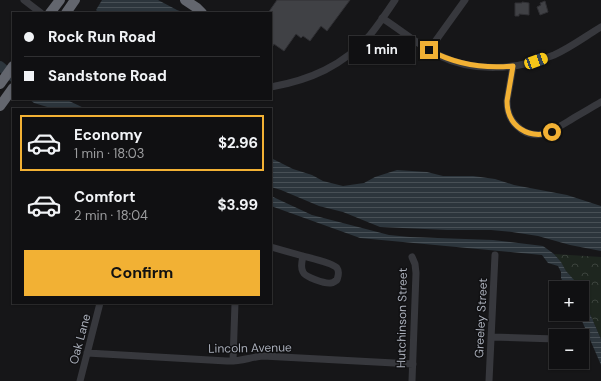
<!DOCTYPE html>
<html lang="en">
<head>
<meta charset="utf-8">
<style>
	:root { --surface:#101012; --page:#1e1e20; --text:#f1f3f6; --muted:#9c9d9f; --line:#303032; --accent:#f2b134 }
	body { margin:0; font-family:"DM Sans",sans-serif; background:var(--page); color:var(--text); height:100vh; display:flex; flex-direction:column; font-size:15px; white-space:nowrap }
	* { box-sizing:border-box; margin:0 }
	p { font-size:13px; color:var(--muted) }
	.icon { flex:none; width:22px; height:22px; fill:none; stroke:currentColor; stroke-width:2; stroke-linecap:round; stroke-linejoin:round }
	.map { position:relative; flex:1; overflow:hidden }
	.drawer { position:absolute; left:12px; top:108px; width:260px; height:196px; display:flex; flex-direction:column; background:var(--surface); border-radius:0px; box-shadow:0 1px 3px #0004,0 0 0 1px var(--line) }
	.drawer>* { flex:none }
	.guide { position:absolute; left:12px; top:12px; width:260px; height:88px; border-radius:0px; box-shadow:0 1px 3px #0004,0 0 0 1px var(--line); display:grid; align-content:center; height:88px; padding:0 12px; background:var(--surface) }
	.buttons { position:absolute; left:549px; top:281px; display:grid; gap:8px }
	.buttons a { display:grid; place-items:center; width:40px; height:40px; border-radius:0px; background:var(--surface); box-shadow:0 1px 3px #0004,0 0 0 1px var(--line); font-size:20px }
	.end { position:absolute; width:18px; height:18px; margin:-9px; border:5px solid #f2b134; background:#111; box-shadow:0 0 0 2px #111 }
	.from { border-radius:50% }
	.bubble { position:absolute; height:28px; border-radius:0px; background:var(--surface); box-shadow:0 1px 3px #0004,0 0 0 1px var(--line); font-size:13px; font-weight:700; line-height:28px; text-align:center }
	.car { position:absolute; width:12px; height:24px; margin:-12px -6px; border-radius:5px; box-shadow:0 0 3px 1px #0007; background:linear-gradient(#f5c518 24%,#345 0 40%,#f5c518 0 76%,#345 0 86%,#f5c518 0) }
	.guide b { display:flex; align-items:center; gap:14px; height:38px; font-size:15px }
	.guide b+b { border-top:1px solid var(--line) }
	.guide i { width:10px; height:10px; background:var(--text) }
	ul { padding:7px 0 0; list-style:none }
	li { display:flex; align-items:center; gap:12px; height:56px; margin:0 8px 6px; padding:0 4px; border:2px solid transparent; border-radius:0px }
	li div { flex:1 }
	li b { display:block; font-size:15px }
	li em { font-style:normal; font-weight:700 }
	li.selected { border-color:var(--accent) }
	li>.icon { width:36px; height:36px; stroke-width:1.5 }
	.button { display:flex; gap:8px; margin-top:auto; padding:8px 12px }
	.button a { flex:1; height:46px; border-radius:0px; background:var(--accent); color:#111; font-size:16px; font-weight:700; line-height:46px; text-align:center }
	.map>svg:first-child { display:block }
</style>
</head>
<body>
<div class="map">
<svg width="601" height="381" viewBox="0 0 601 381">
	<defs>
		<pattern id="forest-crowns" width="20" height="18" patternUnits="userSpaceOnUse"><rect width="20" height="18" fill="#1e261f"/><path d="M2 6a3 3 0 1 1 6 0M12 15a3 3 0 1 1 6 0" fill="none" stroke="#3c433d"/></pattern>
		<pattern id="water-rules" width="6" height="5" patternUnits="userSpaceOnUse"><rect width="6" height="5" fill="#2c353c"/><path d="M0 2.5h6" fill="none" stroke="#485056"/></pattern>
	</defs>
	<rect width="100%" height="100%" fill="#161618"/>
	<path fill="url(#forest-crowns)" d="M554,254l47,3v82l-19,-43v-8h-4c-3,-8 -8,-11 -13,-18 -3,-6 -6,-11 -11,-16z"/>
	<path fill="url(#water-rules)" d="M102,0h56l19,10 8,3h-86l-3,-3z
		M29,99h36l21,10h-32l-20,-6z
		M271,158l22,11 19,6 11,6 20,5 21,-3 11,-6 22,-7 30,2 16,4h30l22,3 19,6 53,10 34,11v45l-31,-6 -32,-9 -26,-4 -21,-2h-44l-67,-3 -37,-15 -24,-6 -38,-16 -10,-3z
		M271,196l41,19 77,20 21,2 83,3 50,6 11,8 7,8 5,9 9,10 3,7h-12l-5,-10v-6l-3,-6 -10,-3 -6,-8 -182,-17 -89,-32z
		M582,296l19,43v26l-22,-51h3z"/>
	<g fill="none" stroke-linecap="round" stroke-linejoin="round">
		<path stroke="#2c353c" stroke-width="10" d="M0,66l13,11"/>
	</g>
	<path fill="#404145" stroke="#303034" d="M277,0h73l-23,31 -6,-5 -11,15 -7,-5 -2,2 -5,-4 -12,17 -10,-7 -3,5v-36h-3z
		M545,1l3,11 -8,3 -3,-8 4,-2 -1,-2z
		M522,2l7,1v12l-10,-1v2h-4v-13h7z"/>
	<g fill="none" stroke-linecap="round" stroke-linejoin="round">
		<path stroke="#37383d" stroke-width="7" d="M24,0l17,13
			M382,18c19,12 36,27 56,37 36,18 79,15 116,0 16,-7 32,-19 47,-28
			M429,50l36,-50
			M513,66l-6,35c0,9 2,18 10,25 18,18 37,4 55,-7 10,-6 19,-11 29,-17
			M271,87c39,-7 72,-21 99,-52 9,-11 17,-23 25,-35
			M271,247l32,9
			M303,256c7,2 30,7 34,12 3,4 1,8 0,12 -2,1 -4,3 -6,3 -6,1 -26,-6 -28,-11 -3,-5 -1,-10 0,-16z
			M412,257l3,7 1,9 -4,108
			M491,337l65,2
			M87,353l140,8c12,1 24,-4 36,-5l150,8
			M233,361l2,-58
			M80,381l20,-78
			M489,381l6,-126"/>
		<path stroke="#63666e" stroke-width="10" d="M185,0l12,8 5,5
			M50,13l10,-13
			M66,13l9,-13
			M0,84l13,-18
			M0,106l13,-18"/>
	</g>
	<g fill="none" stroke-linecap="round" stroke-linejoin="round">
		<path stroke="#f2b134" stroke-width="5" d="M429,50c26,14 54,19 84,16l-6,35c0,25 21,39 45,31"/>
	</g>
	<g text-anchor="middle" dominant-baseline="central" stroke-width="3" stroke-linejoin="round" paint-order="stroke">
		<g font-size="12" fill="#a8adb8" stroke="#111113">
			<text transform="translate(402 318) rotate(-89)">Hutchinson Street</text>
			<text transform="translate(481 318) rotate(-87)">Greeley Street</text>
			<text transform="translate(80 339) rotate(-75)">Oak Lane</text>
			<text transform="translate(250 348) rotate(-1)">Lincoln Avenue</text>
		</g>
	</g>
</svg>
<div class="buttons">
<a>+</a>
<a>−</a>
</div>
<i class="end from" style="left:552px;top:132px"></i>
<i class="end" style="left:429px;top:50px"></i>
<div class="bubble" style="left:349px;top:36px;width:66px">1 min</div>
<i class="car" style="left:536px;top:61px;rotate:70deg"></i>
<div class="guide">
<b><i class="from"></i>Rock Run Road</b>
<b><i></i>Sandstone Road</b>
</div>
<section class="drawer">
<ul>
<li class="selected"><svg class="icon" aria-label="car" viewBox="0 0 24 24"><path d="M5 17H2v-5l4-1 3-4h7l3 4 3 1v5h-3M9 17h6M6 11h13"/><circle cx="7" cy="17" r="2"/><circle cx="17" cy="17" r="2"/></svg><div><b>Economy</b><p>1 min · 18:03</p></div><em>$2.96</em></li>
<li><svg class="icon" aria-label="car" viewBox="0 0 24 24"><path d="M5 17H2v-5l4-1 3-4h7l3 4 3 1v5h-3M9 17h6M6 11h13"/><circle cx="7" cy="17" r="2"/><circle cx="17" cy="17" r="2"/></svg><div><b>Comfort</b><p>2 min · 18:04</p></div><em>$3.99</em></li>
</ul>
<div class="button"><a>Confirm</a></div>
</section>
</div>
</body>
</html>
